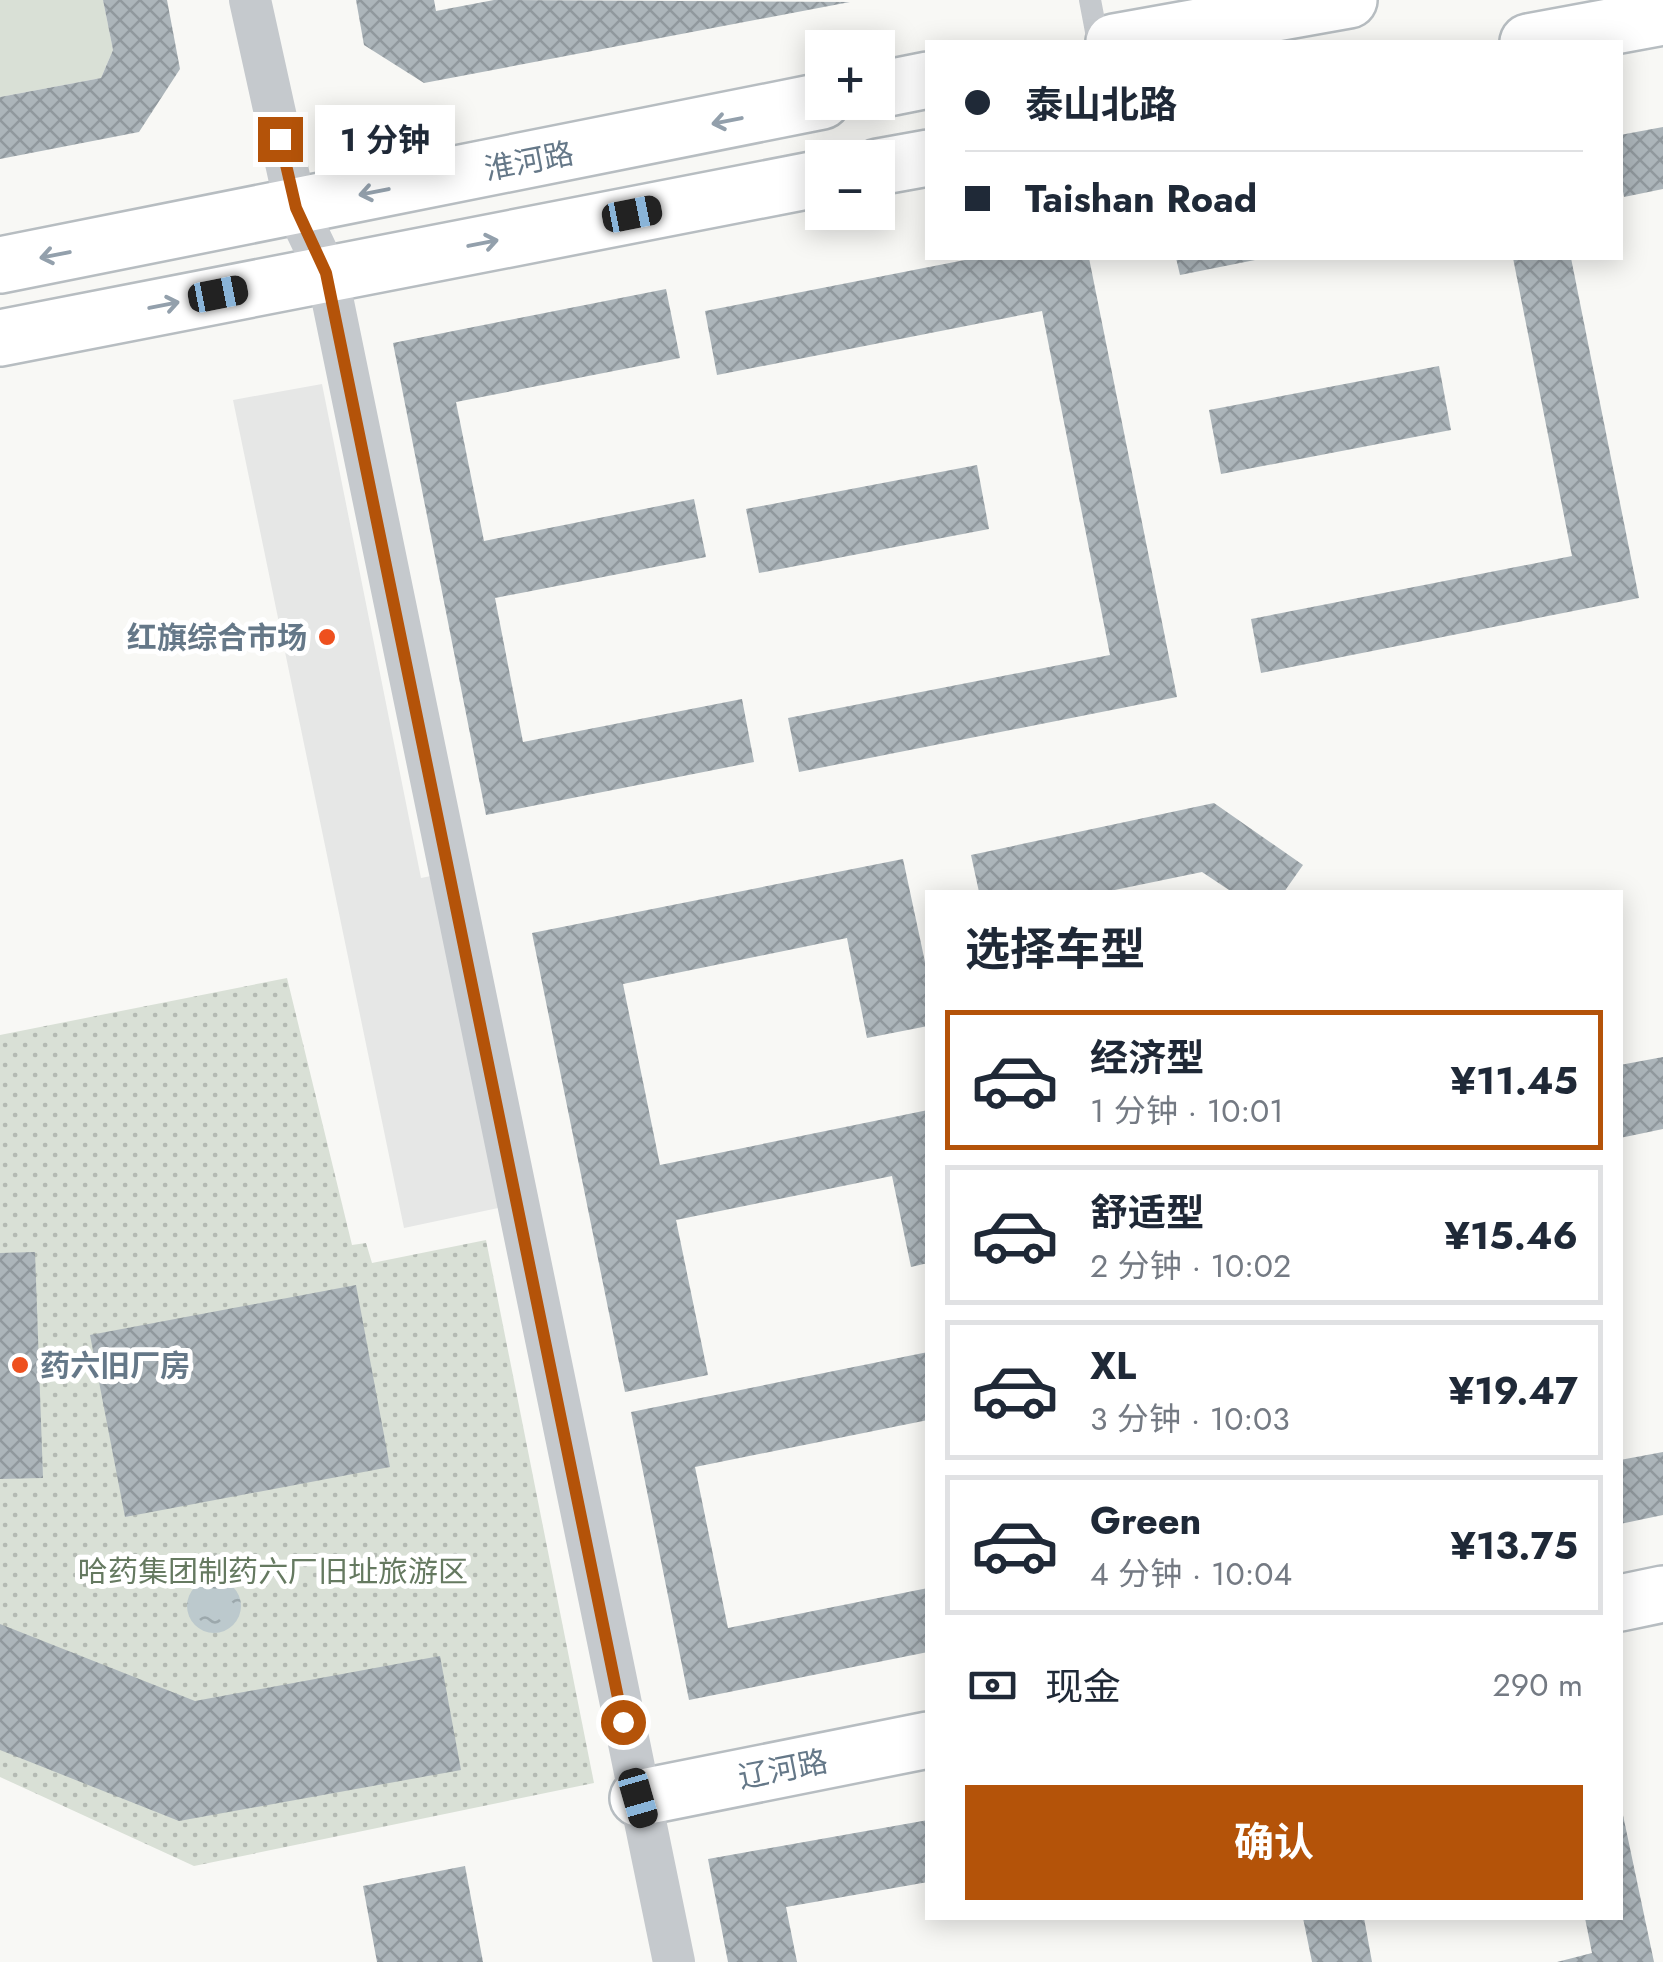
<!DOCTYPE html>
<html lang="zh">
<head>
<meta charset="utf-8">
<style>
	:root { --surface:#fff; --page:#f2f2f3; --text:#1f2937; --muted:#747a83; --line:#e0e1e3; --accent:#b45309 }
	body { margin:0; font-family:Jost,"Noto Sans SC",sans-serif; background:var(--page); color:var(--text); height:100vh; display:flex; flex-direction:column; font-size:38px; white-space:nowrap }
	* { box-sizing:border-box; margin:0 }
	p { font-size:32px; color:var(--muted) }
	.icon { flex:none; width:55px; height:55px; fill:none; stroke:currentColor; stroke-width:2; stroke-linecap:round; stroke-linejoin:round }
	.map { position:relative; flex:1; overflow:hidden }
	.drawer { position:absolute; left:925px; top:890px; width:698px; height:1030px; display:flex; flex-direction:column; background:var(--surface); border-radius:0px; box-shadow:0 5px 25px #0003 }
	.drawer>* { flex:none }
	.banner { position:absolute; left:925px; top:40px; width:698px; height:220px; border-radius:0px; box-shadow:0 5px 25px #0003; display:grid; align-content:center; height:220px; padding:0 40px; background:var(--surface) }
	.tools { position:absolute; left:805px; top:30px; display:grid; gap:20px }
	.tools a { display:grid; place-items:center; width:90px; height:90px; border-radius:0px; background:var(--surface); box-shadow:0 5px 25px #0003; font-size:50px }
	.end { position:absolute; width:45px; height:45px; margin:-22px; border:12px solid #b45309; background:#fff; box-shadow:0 0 0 5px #fff }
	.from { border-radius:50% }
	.bubble { position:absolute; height:70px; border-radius:0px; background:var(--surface); box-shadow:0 5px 25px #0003; font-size:32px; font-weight:700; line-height:70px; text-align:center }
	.car { position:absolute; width:30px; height:60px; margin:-30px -15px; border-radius:12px; box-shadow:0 0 8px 2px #0007; background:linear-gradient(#222 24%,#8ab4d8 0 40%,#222 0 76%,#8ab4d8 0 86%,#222 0) }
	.banner b { display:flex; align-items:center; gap:35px; height:95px; font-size:38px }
	.banner b+b { border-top:2px solid var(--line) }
	.banner i { width:25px; height:25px; background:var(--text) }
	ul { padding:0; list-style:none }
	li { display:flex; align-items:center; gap:30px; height:140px; margin:0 20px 15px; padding:0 20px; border:5px solid var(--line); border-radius:0px }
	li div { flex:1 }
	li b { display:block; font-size:38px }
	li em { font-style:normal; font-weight:700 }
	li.selected { border-color:var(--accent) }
	li>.icon { width:90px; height:90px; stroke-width:1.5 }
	h2 { padding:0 40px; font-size:45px; line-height:120px }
	.pay { display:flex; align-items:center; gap:25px; height:110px; padding:0 40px; font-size:38px }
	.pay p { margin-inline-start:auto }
	.button { display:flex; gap:20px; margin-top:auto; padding:20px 40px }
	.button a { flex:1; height:115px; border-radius:0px; background:var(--accent); color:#fff; font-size:40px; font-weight:700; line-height:115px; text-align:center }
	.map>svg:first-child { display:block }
</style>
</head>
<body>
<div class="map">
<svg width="1663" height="1962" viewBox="0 0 1663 1962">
	<defs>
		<pattern id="park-dots" width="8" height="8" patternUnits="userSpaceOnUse" patternTransform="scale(2.5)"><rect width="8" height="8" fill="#d9e0d6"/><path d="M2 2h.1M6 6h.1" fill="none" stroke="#b4bab3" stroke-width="1.8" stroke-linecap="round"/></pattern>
		<pattern id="water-ripples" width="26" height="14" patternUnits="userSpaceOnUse" patternTransform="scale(2.5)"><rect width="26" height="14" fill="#bcc9cd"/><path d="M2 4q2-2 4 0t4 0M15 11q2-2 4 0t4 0" fill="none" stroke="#9ca8ac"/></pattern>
		<pattern id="building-cross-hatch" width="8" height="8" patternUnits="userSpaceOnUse" patternTransform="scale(2.5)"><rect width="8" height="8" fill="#acb5ba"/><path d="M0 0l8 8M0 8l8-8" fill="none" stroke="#90989d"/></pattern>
	</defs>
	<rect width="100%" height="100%" fill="#f8f8f5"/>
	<path fill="#e6e7e6" d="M322,384l99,494 25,-5 66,332 -108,23 -171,-828z"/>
	<path fill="#d9e0d6" d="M0,0h103l10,50 -12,28 -101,19z"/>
	<path fill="url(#park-dots)" d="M287,978l65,267 14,-2 6,20 114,-23 108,543 -400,83 -194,-89v-742z"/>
	<path fill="url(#water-ripples)" d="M187 1606a27 27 0 1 1 54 0a27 27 0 1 1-54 0Z"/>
	<path fill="url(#building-cross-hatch)" d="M103,0h64l13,69 -41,63 -139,27v-62l101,-19 12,-28z
		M356,0h78l2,11 58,-11 356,2 -426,81 -60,-38z
		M1663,127v62l-39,8 -4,-22v-40z
		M975,258h114l88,439 -378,75 -11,-54 322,-63 -68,-344 -325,64 -12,-64z
		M1176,258h84v1l-80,16z
		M1513,258h58l68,340 -378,75 -10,-54 321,-63z
		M666,289l14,69 -224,44 28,139 210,-42 12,58 -211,41 28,144 219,-43 12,63 -268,53 -93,-472z
		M1439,366l12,64 -230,44 -12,-64z
		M977,465l12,64 -230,44 -13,-64z
		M1214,803l89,62 -19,27h-52l-30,-20 -97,20h-126l-8,-37z
		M903,859l25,117v50l-61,12 -20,-100 -224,46 37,181 268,-55v153l-17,4 -19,-91 -216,44 32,155 -83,17 -93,-459z
		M1663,1057v72l-43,9v-73z
		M35,1252l8,226 -43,1v-226z
		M356,1285l34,182 -265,50 -35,-182z
		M928,1352v68l-233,47 33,161 200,-40v64l-239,48 -58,-288z
		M1663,1452v63l-43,9v-64z
		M0,1624l195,77 245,-45 21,114 -282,51 -179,-71z
		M1620,1801l34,161h-97l35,-9 -7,-35h35z
		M928,1820v62l-142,25 11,55h-69l-20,-103z
		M465,1866l18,96h-106l-14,-76z
		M1303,1918h61l8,44h-60z"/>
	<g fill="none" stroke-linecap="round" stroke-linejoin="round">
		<g stroke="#b7bdc1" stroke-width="60">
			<path id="secondary" d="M1114,42l235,-42
				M1528,42l135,-25
				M878,90l50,-10
				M878,167l50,-9
				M0,265l822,-164
				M0,338l822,-160
				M1620,1603l43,-9
				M638,1798l290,-58"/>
		</g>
		<path stroke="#c5c9cd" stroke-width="22" d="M1090,0l8,42"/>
		<path stroke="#c5c9cd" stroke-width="42" d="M250,0l46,208 31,65 347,1689"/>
		<use href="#secondary" stroke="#fff" stroke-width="55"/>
	</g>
	<defs><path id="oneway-shaft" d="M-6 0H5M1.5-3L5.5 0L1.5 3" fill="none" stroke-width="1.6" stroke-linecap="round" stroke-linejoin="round" transform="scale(2.5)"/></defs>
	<g stroke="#93a0ac">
		<use href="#oneway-shaft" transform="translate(727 121) rotate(169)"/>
		<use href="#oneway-shaft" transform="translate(374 192) rotate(169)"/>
		<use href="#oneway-shaft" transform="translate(483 243) rotate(-11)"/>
		<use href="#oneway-shaft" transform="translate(55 255) rotate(169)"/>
		<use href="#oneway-shaft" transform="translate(164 305) rotate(-11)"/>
	</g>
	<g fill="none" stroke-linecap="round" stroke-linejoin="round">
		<path stroke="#b45309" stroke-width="12" d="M280,139l16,69 30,65 297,1449"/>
	</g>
	<g fill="#ee501e" stroke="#fff" stroke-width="4">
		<circle cx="327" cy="637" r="10"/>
		<circle cx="20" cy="1365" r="10"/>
	</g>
	<g text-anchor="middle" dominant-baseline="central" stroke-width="10" stroke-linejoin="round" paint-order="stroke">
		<g font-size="30" fill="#657888" stroke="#fff">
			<text transform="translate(529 161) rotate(-11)">淮河路</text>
			<text transform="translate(783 1769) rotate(-11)">辽河路</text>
		</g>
		<g font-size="30" font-weight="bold" fill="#657888" stroke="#fff" text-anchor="end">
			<text x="307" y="637">红旗综合市场</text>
			<text x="40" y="1365" text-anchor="start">药六旧厂房</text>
		</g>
		<g font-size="30" fill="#657960" stroke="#fff">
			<text x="273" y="1571">哈药集团制药六厂旧址旅游区</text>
		</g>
	</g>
</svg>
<div class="tools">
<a>+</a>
<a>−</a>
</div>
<i class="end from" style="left:623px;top:1722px"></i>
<i class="end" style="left:280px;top:139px"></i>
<div class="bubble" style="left:315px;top:105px;width:140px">1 分钟</div>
<i class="car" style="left:632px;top:214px;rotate:79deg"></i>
<i class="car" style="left:218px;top:294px;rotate:79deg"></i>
<i class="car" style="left:638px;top:1798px;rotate:164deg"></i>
<div class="banner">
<b><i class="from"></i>泰山北路</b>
<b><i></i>Taishan Road</b>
</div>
<section class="drawer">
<h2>选择车型</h2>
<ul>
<li class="selected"><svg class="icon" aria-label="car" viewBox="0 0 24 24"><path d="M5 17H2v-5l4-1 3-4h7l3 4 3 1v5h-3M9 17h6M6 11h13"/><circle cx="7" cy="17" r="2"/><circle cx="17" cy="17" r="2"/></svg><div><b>经济型</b><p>1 分钟 · 10:01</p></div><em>¥11.45</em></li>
<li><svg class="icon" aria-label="car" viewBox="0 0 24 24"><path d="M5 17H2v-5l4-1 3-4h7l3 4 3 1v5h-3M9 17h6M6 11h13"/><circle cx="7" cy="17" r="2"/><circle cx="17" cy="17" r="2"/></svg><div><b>舒适型</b><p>2 分钟 · 10:02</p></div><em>¥15.46</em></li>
<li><svg class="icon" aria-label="car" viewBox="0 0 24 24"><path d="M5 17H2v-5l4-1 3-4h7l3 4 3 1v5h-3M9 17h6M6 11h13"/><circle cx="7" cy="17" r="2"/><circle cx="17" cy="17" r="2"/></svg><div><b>XL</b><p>3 分钟 · 10:03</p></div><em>¥19.47</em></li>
<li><svg class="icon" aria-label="car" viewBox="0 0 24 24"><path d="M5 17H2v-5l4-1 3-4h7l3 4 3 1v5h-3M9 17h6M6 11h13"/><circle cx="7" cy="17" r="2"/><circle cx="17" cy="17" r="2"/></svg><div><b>Green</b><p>4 分钟 · 10:04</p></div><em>¥13.75</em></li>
</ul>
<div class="pay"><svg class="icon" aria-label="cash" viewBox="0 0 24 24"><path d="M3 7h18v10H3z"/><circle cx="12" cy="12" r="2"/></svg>现金<p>290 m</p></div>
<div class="button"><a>确认</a></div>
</section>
</div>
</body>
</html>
